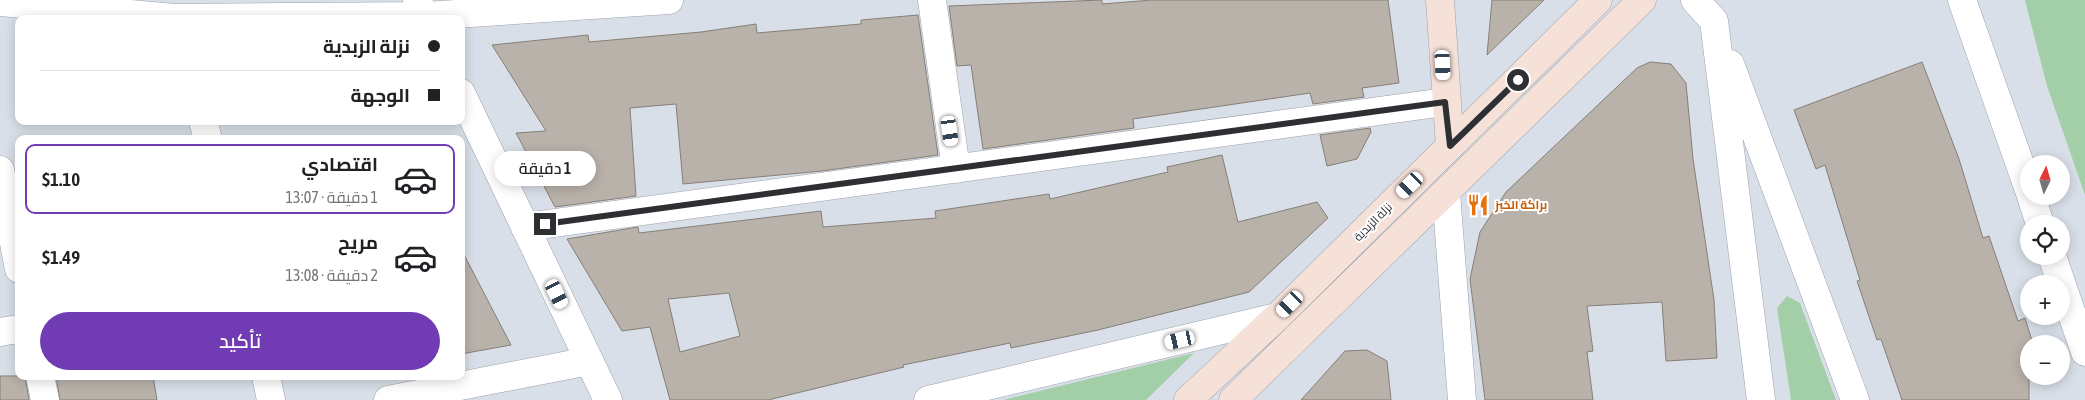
<!DOCTYPE html>
<html lang="ar">
<head>
<meta charset="utf-8">
<style>
	:root { --surface:#fff; --page:#f6f6f6; --text:#202124; --muted:#757577; --line:#e0e0e0; --accent:#713cb3 }
	body { margin:0; font-family:"Asap Condensed",Cairo,sans-serif; background:var(--page); color:var(--text); direction:rtl; height:100vh; display:flex; flex-direction:column; font-size:19px; white-space:nowrap }
	* { box-sizing:border-box; margin:0 }
	p { font-size:16px; color:var(--muted) }
	.icon { flex:none; width:28px; height:28px; fill:none; stroke:currentColor; stroke-width:2; stroke-linecap:round; stroke-linejoin:round }
	.map { position:relative; flex:1; overflow:hidden; direction:ltr }
	.side { position:absolute; left:15px; top:135px; width:450px; height:245px; display:flex; flex-direction:column; background:var(--surface); border-radius:10px; box-shadow:0 2px 12px #0003; direction:rtl }
	.side>* { flex:none }
	.hud { position:absolute; left:15px; top:15px; width:450px; height:110px; border-radius:10px; box-shadow:0 2px 12px #0003; direction:rtl; display:grid; align-content:center; height:110px; padding:0 25px; background:var(--surface) }
	.needle { width:32px; rotate:5deg }
	.fabs { position:absolute; left:2020px; top:155px; display:grid; gap:10px }
	.fabs a { display:grid; place-items:center; width:50px; height:50px; border-radius:50%; background:var(--surface); box-shadow:0 2px 12px #0003; font-size:25px }
	.end { position:absolute; width:22px; height:22px; margin:-11px; border:6px solid #2d2f33; background:#fff; box-shadow:0 0 0 2px #fff }
	.from { border-radius:50% }
	.bubble { position:absolute; height:35px; border-radius:18px; background:var(--surface); box-shadow:0 2px 12px #0003; font-size:16px; font-weight:600; line-height:35px; text-align:center; direction:rtl }
	.car { position:absolute; width:15px; height:30px; margin:-15px -8px; border-radius:6px; box-shadow:0 0 4px 1px #0007; background:linear-gradient(#fff 24%,#345 0 40%,#fff 0 76%,#345 0 86%,#fff 0) }
	.hud b { display:flex; align-items:center; gap:18px; height:48px; font-size:19px }
	.hud b+b { border-top:1px solid var(--line) }
	.hud i { width:12px; height:12px; background:var(--text) }
	ul { padding:9px 0 0; list-style:none }
	li { display:flex; align-items:center; gap:15px; height:70px; margin:0 10px 8px; padding:0 15px; border:2px solid transparent; border-radius:10px }
	li div { flex:1 }
	li b { display:block; font-size:19px }
	li em { font-style:normal; font-weight:600 }
	li.current { border-color:var(--accent) }
	li>.icon { width:45px; height:45px; stroke-width:1.5 }
	.action { display:flex; gap:10px; margin-top:auto; padding:10px 25px }
	.action a { flex:1; height:58px; border-radius:30px; background:var(--accent); color:#fff; font-size:20px; font-weight:600; line-height:58px; text-align:center }
	.map>svg:first-child { display:block }
</style>
</head>
<body>
<div class="map">
<svg width="2085" height="400" viewBox="0 0 2085 400">
	<rect width="100%" height="100%" fill="#d9dfe8"/>
	<path fill="#a2cfa7" d="M2025,0h60v195l-38,-109z
		M1787,296l13,7 36,97h-45l-14,-92z
		M1194,353l-48,47h-143z"/>
	<path fill="#b9b2aa" stroke="#867f77" fill-rule="evenodd" d="M1102,0v4l50,-4h236l11,83 -37,5 2,9 -51,7 -3,-11 -177,26 1,9 -151,21 -12,-84 -14,1 -8,-60z
		M1492,0h52l-57,55z
		M918,15l20,140 -116,16 -139,13 -7,-80 -46,4 6,88 -81,11 -39,-74 30,-2 -54,-86 96,-10 1,7 112,-10 55,-8 1,9 104,-9v-4z
		M1650,62l21,2 15,19 7,76 21,141 3,58 -51,3 -4,-59 -75,4 6,45 -6,1 6,48h-108l-15,-121 10,-47 26,-40 131,-124z
		M1922,62l37,97 24,79 6,-2 29,85 7,-3 8,26h-4v56h-127l-21,-61 -4,1 -20,-59 3,-1 -35,-115 -9,4 -22,-59z
		M1370,128l1,4 -14,27 -30,7 -7,-31z
		M1222,155l16,67 79,-20 11,16 -79,74 -151,38 -87,18 -1,-5 -107,22 1,2 -136,33h-98l-20,-73 -28,4 -55,-92 71,-12 1,6 182,-22 2,16 113,-9 -1,-7 114,-17 1,5 118,-27 -1,-5zM729,293l11,43 -60,16 -12,-53z
		M461,249l50,96 -50,9z
		M1367,350l20,11 4,39h-90l44,-49z
		M0,376h25l4,24h-29z
		M56,376h97l4,24h-97z"/>
	<g fill="none" stroke-linecap="round" stroke-linejoin="round">
		<g stroke="#9ca2aa" stroke-width="29">
			<path id="minor" d="M932,0l24,169
				M1695,0l19,21 47,379
				M1962,0l67,190
				M0,2l174,16 251,-2 244,-16
				M1730,64l125,336
				M203,121l5,18
				M0,170l19,99
				M1446,193l16,207
				M2031,196l9,28
				M525,227l920,-125
				M2052,256l33,96
				M0,332l19,-3
				M40,376l5,24
				M266,376l5,24
				M388,400l201,-39
				M928,400l349,-83"/>
		</g>
		<g stroke="#9ca2aa" stroke-width="29">
			<path id="tertiary" d="M417,0l9,19
				M461,93l147,307"/>
		</g>
		<g stroke="#9ca2aa" stroke-width="29">
			<path id="secondary" d="M1440,0l10,146
				M1188,400l89,-83 321,-317
				M1233,400l409,-400"/>
		</g>
		<use href="#minor" stroke="#fff" stroke-width="28"/>
		<use href="#tertiary" stroke="#fff" stroke-width="28"/>
		<use href="#secondary" stroke="#f6e1d8" stroke-width="28"/>
	</g>
	<g fill="none" stroke-linecap="round" stroke-linejoin="round">
		<path stroke="#2d2f33" stroke-width="6" d="M545,224l900,-122 5,44 68,-66"/>
	</g>
	<defs>
		<g id="restaurant-bare" transform="scale(1.725)"><path d="M-5-6h1v4h1v-4h1v4h1v-4h1v5L-1.5 .5V6h-2V.5L-5-1ZM5-6V6H3V1.5H1.5Q1.5-4 5-6Z" fill="#e8710a" stroke="#fff" stroke-width="2.5" paint-order="stroke"/></g>
	</defs>
	<g fill-rule="evenodd">
		<use href="#restaurant-bare" x="1478" y="205"/>
	</g>
	<g text-anchor="middle" dominant-baseline="central" stroke-width="4" stroke-linejoin="round" paint-order="stroke">
		<g font-size="12" font-weight="bold" fill="#c56008" stroke="#fff" text-anchor="start">
			<text x="1495" y="205">براكة الخبز</text>
		</g>
		<g font-size="12" fill="#2d2f33" stroke="#fff">
			<text transform="translate(1373 222) rotate(-45)">نزلة الزبدية</text>
		</g>
	</g>
</svg>
<div class="fabs">
<a><svg class="needle" viewBox="-14 -14 28 28"><path d="M0-13l5 13h-10z" fill="#e53935"/><path d="M0 13l5-13h-10z" fill="#757577"/></svg></a>
<a><svg class="icon" aria-label="locate" viewBox="0 0 24 24"><circle cx="12" cy="12" r="6"/><path d="M12 2v4M12 18v4M2 12h4M18 12h4"/></svg></a>
<a>+</a>
<a>−</a>
</div>
<i class="end from" style="left:1518px;top:80px"></i>
<i class="end" style="left:545px;top:224px"></i>
<div class="bubble" style="left:494px;top:151px;width:102px">1 دقيقة</div>
<i class="car" style="left:1443px;top:65px;rotate:177deg"></i>
<i class="car" style="left:950px;top:131px;rotate:172deg"></i>
<i class="car" style="left:1410px;top:185px;rotate:226deg"></i>
<i class="car" style="left:557px;top:294px;rotate:154deg"></i>
<i class="car" style="left:1290px;top:304px;rotate:225deg"></i>
<i class="car" style="left:1180px;top:340px;rotate:257deg"></i>
<div class="hud">
<b><i class="from"></i>نزلة الزبدية</b>
<b><i></i>الوجهة</b>
</div>
<section class="side">
<ul>
<li class="current"><svg class="icon" aria-label="car" viewBox="0 0 24 24"><path d="M5 17H2v-5l4-1 3-4h7l3 4 3 1v5h-3M9 17h6M6 11h13"/><circle cx="7" cy="17" r="2"/><circle cx="17" cy="17" r="2"/></svg><div><b>اقتصادي</b><p>1 دقيقة · 13:07</p></div><em>$1.10</em></li>
<li><svg class="icon" aria-label="car" viewBox="0 0 24 24"><path d="M5 17H2v-5l4-1 3-4h7l3 4 3 1v5h-3M9 17h6M6 11h13"/><circle cx="7" cy="17" r="2"/><circle cx="17" cy="17" r="2"/></svg><div><b>مريح</b><p>2 دقيقة · 13:08</p></div><em>$1.49</em></li>
</ul>
<div class="action"><a>تأكيد</a></div>
</section>
</div>
</body>
</html>
